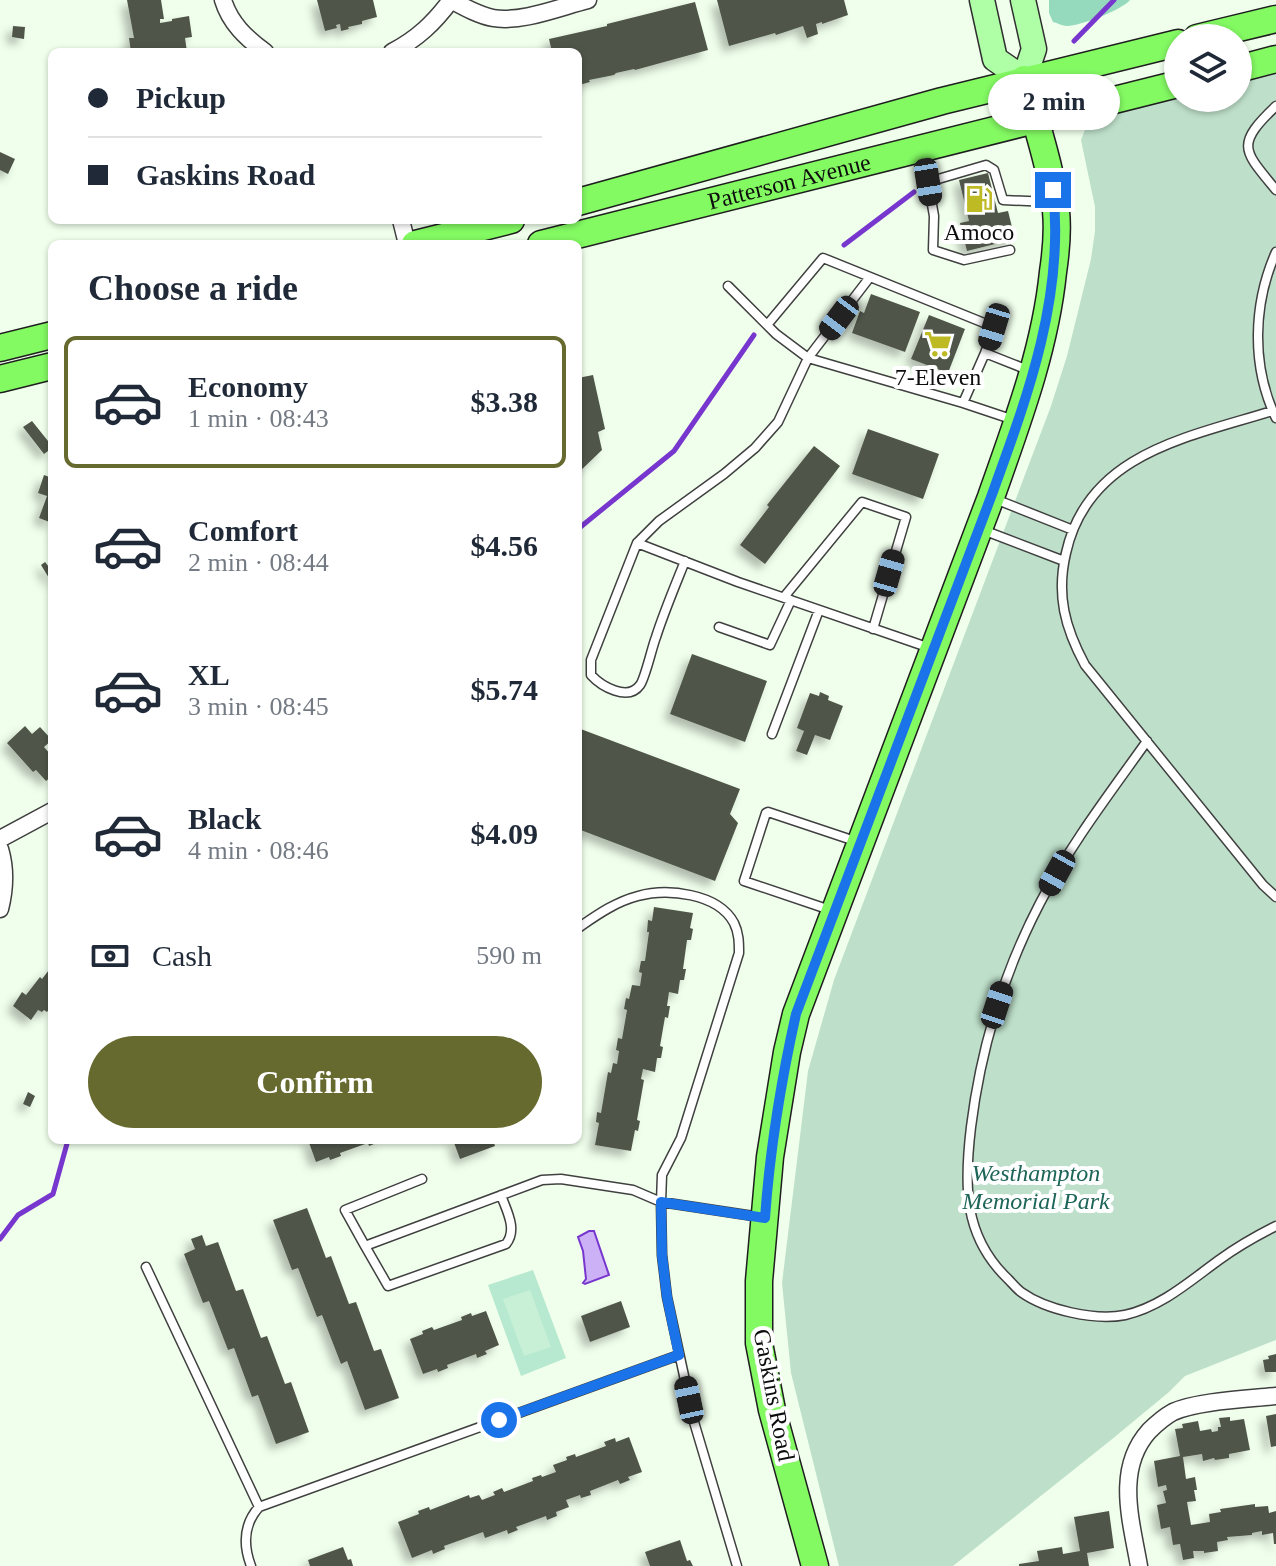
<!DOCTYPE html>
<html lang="en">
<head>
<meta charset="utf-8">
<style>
	:root { --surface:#fff; --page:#f6f6f7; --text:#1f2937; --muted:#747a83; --line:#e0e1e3; --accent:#676a2e }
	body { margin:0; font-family:"Times New Roman",serif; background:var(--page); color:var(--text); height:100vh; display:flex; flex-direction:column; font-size:30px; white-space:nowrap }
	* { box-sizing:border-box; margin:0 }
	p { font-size:26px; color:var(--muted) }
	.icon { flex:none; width:44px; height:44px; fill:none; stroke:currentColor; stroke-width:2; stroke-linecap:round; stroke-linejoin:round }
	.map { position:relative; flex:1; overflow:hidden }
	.details { position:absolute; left:48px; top:240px; width:534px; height:904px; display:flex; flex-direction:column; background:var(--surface); border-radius:12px; box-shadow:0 2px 6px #0004 }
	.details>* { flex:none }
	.top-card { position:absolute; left:48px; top:48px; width:534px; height:176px; border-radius:12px; box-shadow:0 2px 6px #0004; display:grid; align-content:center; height:176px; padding:0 40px; background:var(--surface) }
	.fabs { position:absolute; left:1164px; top:24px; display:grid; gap:16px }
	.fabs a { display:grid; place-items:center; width:88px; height:88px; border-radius:50%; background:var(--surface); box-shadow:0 2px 6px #0004; font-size:40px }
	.end { position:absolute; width:36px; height:36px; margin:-18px; border:10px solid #1a73e8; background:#fff; box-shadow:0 0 0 4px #fff }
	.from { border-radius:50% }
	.bubble { position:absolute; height:56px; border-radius:28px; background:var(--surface); box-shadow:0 2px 6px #0004; font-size:26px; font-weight:800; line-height:56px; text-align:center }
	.car { position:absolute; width:24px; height:48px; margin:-24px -12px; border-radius:10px; box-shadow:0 0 6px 2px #0007; background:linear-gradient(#222 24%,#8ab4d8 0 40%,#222 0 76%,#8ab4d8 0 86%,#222 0) }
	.top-card b { display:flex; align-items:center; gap:28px; height:76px; font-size:30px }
	.top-card b+b { border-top:2px solid var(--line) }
	.top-card i { width:20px; height:20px; background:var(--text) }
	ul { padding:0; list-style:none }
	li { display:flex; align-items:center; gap:24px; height:132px; margin:0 16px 12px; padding:0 24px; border:4px solid transparent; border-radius:12px }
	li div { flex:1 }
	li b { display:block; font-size:30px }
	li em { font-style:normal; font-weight:800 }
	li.on { border-color:var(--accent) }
	li>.icon { width:72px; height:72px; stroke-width:1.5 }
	h2 { padding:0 40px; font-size:36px; line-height:96px }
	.pay { display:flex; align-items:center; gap:20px; height:88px; padding:0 40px; font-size:30px }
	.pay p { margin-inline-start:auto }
	.action { display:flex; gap:16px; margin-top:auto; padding:16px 40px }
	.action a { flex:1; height:92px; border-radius:48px; background:var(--accent); color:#fff; font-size:32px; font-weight:800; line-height:92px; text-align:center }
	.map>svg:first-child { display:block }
</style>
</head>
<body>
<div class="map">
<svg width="1276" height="1566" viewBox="0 0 1276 1566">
	<defs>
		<filter id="shadow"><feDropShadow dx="-6" dy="6" stdDeviation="4" flood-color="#0004"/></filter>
	</defs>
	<rect width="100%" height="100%" fill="#f0ffec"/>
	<path fill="#b6e9d0" d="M533,1270l33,88 -45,18 -33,-91z"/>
	<path fill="#95dabd" d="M1049,0h81c-8,10 -50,26 -63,26 -5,0 -9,-3 -14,-4l-4,-9z"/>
	<path fill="#bee0ca" d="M1276,69v1271l-91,36 -16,16 -58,48 -158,126h-114l-48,-193 -9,-90 26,-212 26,-91 217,-574 16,-50 24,-97 4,-28v-24l-14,-67 5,-13 7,-8 9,-5 76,-20v4h60v-19z"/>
	<path fill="#c8f0d7" d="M530,1290l21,57 -27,9 -21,-57z"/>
	<path fill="#cdb1f6" stroke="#7737ce" stroke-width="2" d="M589,1231h5l15,44 -24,9 -2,-1 3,-4 -3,-28 -5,-14z"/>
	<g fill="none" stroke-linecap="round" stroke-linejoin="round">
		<path stroke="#7737ce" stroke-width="5" d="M1074,41l40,-41
			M844,245l70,-53
			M578,529l96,-78 80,-116
			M0,1239l18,-24 35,-21 15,-54"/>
	</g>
	<path fill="#505549" filter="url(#shadow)" d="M127,0h34l3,19h-4v4l12,-2v-2l17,-3 3,21 -7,1 2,14h-56l-2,-14h5z
		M317,0h56l4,17 -15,4v3l-14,3 1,2 -8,2 -1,-7 -4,1 1,3 -12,3z
		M717,0h127l4,15 -26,9v-2l-6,2 2,10 -11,4 -4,-12 -27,9 -1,-2 -46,13z
		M695,2l13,48 -73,20 -1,-1 -18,4 -2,2 -25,5 1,2 -11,3 -1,-33h-26l-3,-13 58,-13v-2z
		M13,26l12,1 -1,12 -12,-2z
		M0,152l15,7 -7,15 -8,-4z
		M988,173l10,40 10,-2 7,28 -48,12 -7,-28 9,-2 -10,-41z
		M871,294l49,18 -15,40 -53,-19 8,-22 4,2z
		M929,315l36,14 -17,44 -37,-14z
		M593,375l12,54 -7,3 4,18 -24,23v-95z
		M32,421l20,25v2l-8,6 -21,-27z
		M868,429l71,25 -16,45 -71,-25z
		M814,446l26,20 -75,98 -25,-19 29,-38 -2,-2z
		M44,475l8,3v45l-13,-5 8,-22 -9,-3z
		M45,562l4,5 3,-2v18l-11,-18z
		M692,654l75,27 -22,61 -75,-28z
		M820,692l9,4 -1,4 15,6 -13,34 -15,-5 -8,20 -11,-4 8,-20 -7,-3 13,-35 9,3z
		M25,726l7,8 8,-7 12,13 -8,7 8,9v20l-6,5 -10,-11 -3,2 -26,-29z
		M578,728l162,61 -10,25 8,9 -23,58 -137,-52z
		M654,907l39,6 -3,15 3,1 -2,11h-4l-4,29h3l-2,11h-4l-2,14 -9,-2 -2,14h3l-2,12 -3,-1 -5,29 3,1 -2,11h-4l-2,14 -12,-3 -2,10 3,1 -7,40 3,1 -2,10 -3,-1 -4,21 -36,-6 4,-22 -3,-1 1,-10 4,1 7,-41 3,1 2,-10 4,1 2,-13 -3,-1 2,-12 4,1 5,-29 -3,-1 2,-11 3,1 3,-14 8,1 2,-13 -3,-1 2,-11h4l4,-29h-2l1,-12 4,1z
		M52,966v39l-5,7 -3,-2 -2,2 -4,-2 -7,10 -18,-14 9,-14 4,3 14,-18 2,2z
		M28,1092l7,4 -5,11 -7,-3z
		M308,1140h76l-15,6 -1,-3 -28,10 1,3 -11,4 -1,-3 -13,5z
		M453,1140h40l2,6 -35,13z
		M307,1208l19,50 5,-2 18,48 7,-2 18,49 7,-2 18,49 -34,12 -18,-49 -6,3 -19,-49 -5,2 -19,-49 -6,2 -19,-50z
		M202,1235l4,11 12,-4 18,49 7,-2 18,49 6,-2 18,48 6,-2 18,50 -33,12 -18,-49 -6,2 -18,-49 -6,2 -19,-49 -6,2 -19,-49 11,-5 -4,-10z
		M621,1301l9,26 -40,15 -9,-26z
		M486,1311l13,34 -14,6 2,3 -10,4 -1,-4 -29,11 1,3 -10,4 -1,-3 -14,5 -13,-35 13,-5 -1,-3 10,-4 2,3 28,-10 -1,-3 10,-4 1,3z
		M1276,1354v18h-11l-2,-12 6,-1 -1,-3z
		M1276,1414v32l-5,1 -5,-31z
		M1230,1417v4l14,-2 6,31 -21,4v4l-14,2 -1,-2 -11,3 -1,-7 -19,3 3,22 9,-2 2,13h-3l2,11 -9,1 4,23 19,-3 -1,-8 12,-2 -1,-3 35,-5v3l13,-1 1,7 7,-2v33h-2l-1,-11 -11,2v-4l-10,2v2l-25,2 1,3 -11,2 1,9 -14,2v-2h-11l1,7 -11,2 -3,-16 -7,1 -3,-18 -9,2 -4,-24 9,-2 -3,-12 4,-1 -1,-5 -8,2 -4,-26 26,-5 -5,-27 8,-1 -1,-4 16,-3 2,10 11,-2 1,3 6,-1v-4h3l-2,-9z
		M629,1437l13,35 -14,5 2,3 -10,4 -2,-4 -28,11 1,4 -10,3 -1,-3 -14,5 3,7 -13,5 1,4 -10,4 -1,-4 -30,11 2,3 -10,4 -1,-4 -22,8 -2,-6 -39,14 1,3 -12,5 -1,-4 -20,8 -14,-36 21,-8 -1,-3 11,-4 1,3 39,-15 1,3 9,-3 3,5 13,-5 -2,-3 9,-4 2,4 29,-11 -1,-3 9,-3 1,2 14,-5 -3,-7 14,-5 -1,-3 9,-3 1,3 30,-11 -2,-4 11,-4 1,4z
		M1109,1511l5,37 -27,5 2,13h-70v-2l20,-3 -2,-10 25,-4 1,7 17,-3 -6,-34z
		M680,1540l7,21 3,-1 3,6h-43l-5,-14z
		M343,1547l5,13 3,-1 2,7h-43l-2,-6z"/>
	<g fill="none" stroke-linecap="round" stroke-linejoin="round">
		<g stroke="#404040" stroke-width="11">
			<path id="lane" d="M1276,106c-41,39 -33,44 0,84
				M919,154l9,28
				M1010,250l-46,10 -31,-10 1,-34 -6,-34 58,-17 8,5 9,30 47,2
				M1276,252c-23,52 -25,114 0,166
				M728,286l48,48 32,24 155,45 51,17
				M767,325l56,-67 171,69 -9,26 43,17
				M963,403l22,-50
				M1272,411c-83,26 -184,42 -206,142 -10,42 -1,75 19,112l178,220 13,12
				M995,499l78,31
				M983,530l81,31
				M637,543l101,39 192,66
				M685,561c-10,25 -21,51 -29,76 -4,10 -11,42 -16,48 -12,17 -39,1 -49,-10v-15l46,-117 22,-22 65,-47 31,-26 23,-26 30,-64 62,-81
				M784,597l78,-95 44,15 -33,112
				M719,627l51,18 21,-45
				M772,734l47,-124
				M1147,741c-37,52 -77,104 -107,162 -37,71 -59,144 -69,224 -7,58 -8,109 37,152 4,4 8,9 13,13 25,18 74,29 104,23 36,-8 65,-34 94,-55 18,-13 37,-24 57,-34
				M833,911l-89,-30 22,-68 2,-1 90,30
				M578,928c19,-13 37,-26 60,-32 29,-8 80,-3 96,27 5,10 5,20 5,30l-58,185 -19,37 -1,27 1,53 5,42 27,125 43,144
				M501,1195c5,15 17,34 5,49l-118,42 -23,-40 177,-66 19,-1 72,11 28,12 99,15
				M365,1246l-20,-36 77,-31
				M146,1267l113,240
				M251,1566c-8,-21 -8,-41 8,-59l420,-152"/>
		</g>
		<g stroke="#404040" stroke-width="19">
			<path id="street" d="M223,0c7,23 23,38 42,52
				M451,0c13,7 27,15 42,18 28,5 67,-11 95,-18
				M392,52c25,-13 42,-29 59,-52
				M401,220l6,24
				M0,839l52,-28
				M0,849c6,20 5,40 0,60
				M1139,1566c-8,-46 -24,-97 10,-135 7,-7 15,-14 24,-19 24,-11 75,-13 103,-16"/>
		</g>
		<g stroke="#2f2f2f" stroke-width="27">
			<path id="secondary" d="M982,0l13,59 29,20 10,-30 -11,-49"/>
		</g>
		<g stroke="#1e1e1e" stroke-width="29">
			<g id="primary">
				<path d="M1197,38l79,-19"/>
				<path d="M1238,69l38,-10"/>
				<path d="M578,202l364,-101 236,-58"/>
				<path d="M415,244l96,-24"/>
				<path id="s1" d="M541,244l637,-160"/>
				<path d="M0,348l52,-13"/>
				<path d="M0,379l52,-13"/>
				<path d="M815,1566l-43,-156 -13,-67v-62l11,-124 17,-105 9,-38 195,-517c26,-74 54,-147 62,-225 3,-20 5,-41 3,-61 -5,-45 -21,-89 -32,-132"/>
			</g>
		</g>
		<use href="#lane" stroke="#fff" stroke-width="8"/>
		<use href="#street" stroke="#fff" stroke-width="16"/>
		<use href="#secondary" stroke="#afffa7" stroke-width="24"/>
		<use href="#primary" stroke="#83f962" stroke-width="26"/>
	</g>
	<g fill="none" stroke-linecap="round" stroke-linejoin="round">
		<path stroke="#1a73e8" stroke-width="10" d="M499,1420l180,-65 -12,-58 -5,-42 -1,-53 104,16c5,-69 16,-137 31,-204l195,-517c36,-99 74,-200 62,-307"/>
	</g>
	<defs>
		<g id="fuel-bare" transform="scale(2.16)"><path d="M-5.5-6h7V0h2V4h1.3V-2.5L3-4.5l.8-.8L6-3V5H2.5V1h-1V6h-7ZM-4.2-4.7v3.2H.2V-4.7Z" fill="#beba24" stroke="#fff" stroke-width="2.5" paint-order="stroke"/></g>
		<g id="supermarket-bare" transform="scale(2.16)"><path d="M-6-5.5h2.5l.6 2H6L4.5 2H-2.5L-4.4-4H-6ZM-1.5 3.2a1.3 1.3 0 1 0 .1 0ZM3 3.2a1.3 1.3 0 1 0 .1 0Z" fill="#beba24" stroke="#fff" stroke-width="2.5" paint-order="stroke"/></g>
	</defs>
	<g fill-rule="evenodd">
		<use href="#fuel-bare" x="979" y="199"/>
		<use href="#supermarket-bare" x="938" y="344"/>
	</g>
	<g text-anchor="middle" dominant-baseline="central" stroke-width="8" stroke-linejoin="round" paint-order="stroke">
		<g font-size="24" fill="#0d0d0d" stroke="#fff">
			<text stroke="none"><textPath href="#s1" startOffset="256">Patterson Avenue</textPath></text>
			<text transform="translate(774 1395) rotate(79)">Gaskins Road</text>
		</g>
		<g font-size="24" fill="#0d0d0d" stroke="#fff">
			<text x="979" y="232">Amoco</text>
			<text x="938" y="377">7-Eleven</text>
		</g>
		<g font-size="24" font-style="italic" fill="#1d6558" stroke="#fff">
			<text x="1036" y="1173">Westhampton<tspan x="1036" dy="28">Memorial Park</tspan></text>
		</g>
	</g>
</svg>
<div class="fabs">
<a><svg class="icon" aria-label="layers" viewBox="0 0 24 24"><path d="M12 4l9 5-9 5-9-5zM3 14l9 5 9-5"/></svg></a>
</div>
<i class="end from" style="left:499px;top:1420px"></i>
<i class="end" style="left:1053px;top:190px"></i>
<div class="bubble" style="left:988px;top:74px;width:132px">2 min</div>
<i class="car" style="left:928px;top:182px;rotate:171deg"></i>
<i class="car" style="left:839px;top:318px;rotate:217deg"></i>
<i class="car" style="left:994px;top:327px;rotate:197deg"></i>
<i class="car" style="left:889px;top:573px;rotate:16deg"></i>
<i class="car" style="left:1057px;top:873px;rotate:209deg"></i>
<i class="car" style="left:997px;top:1005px;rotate:18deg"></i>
<i class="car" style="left:689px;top:1400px;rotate:348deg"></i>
<div class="top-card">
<b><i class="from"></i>Pickup</b>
<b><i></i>Gaskins Road</b>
</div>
<section class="details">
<h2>Choose a ride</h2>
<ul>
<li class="on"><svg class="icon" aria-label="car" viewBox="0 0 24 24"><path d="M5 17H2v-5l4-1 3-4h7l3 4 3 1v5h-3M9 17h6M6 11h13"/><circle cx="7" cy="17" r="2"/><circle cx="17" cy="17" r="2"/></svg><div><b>Economy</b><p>1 min · 08:43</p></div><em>$3.38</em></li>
<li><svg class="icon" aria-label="car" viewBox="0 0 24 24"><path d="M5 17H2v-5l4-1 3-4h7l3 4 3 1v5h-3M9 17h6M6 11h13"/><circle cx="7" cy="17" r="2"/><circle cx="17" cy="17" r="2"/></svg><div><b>Comfort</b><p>2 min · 08:44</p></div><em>$4.56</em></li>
<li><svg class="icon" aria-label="car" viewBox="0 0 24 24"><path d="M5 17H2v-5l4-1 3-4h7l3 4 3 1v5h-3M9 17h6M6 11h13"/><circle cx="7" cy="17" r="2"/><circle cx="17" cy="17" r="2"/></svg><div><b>XL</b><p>3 min · 08:45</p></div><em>$5.74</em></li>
<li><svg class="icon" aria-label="car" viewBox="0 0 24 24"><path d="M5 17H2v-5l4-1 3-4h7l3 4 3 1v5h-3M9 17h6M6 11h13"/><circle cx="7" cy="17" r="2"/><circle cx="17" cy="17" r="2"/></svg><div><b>Black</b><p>4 min · 08:46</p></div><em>$4.09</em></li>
</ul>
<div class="pay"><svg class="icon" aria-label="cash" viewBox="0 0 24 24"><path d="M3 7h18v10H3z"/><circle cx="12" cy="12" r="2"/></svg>Cash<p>590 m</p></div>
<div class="action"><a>Confirm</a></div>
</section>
</div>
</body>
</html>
